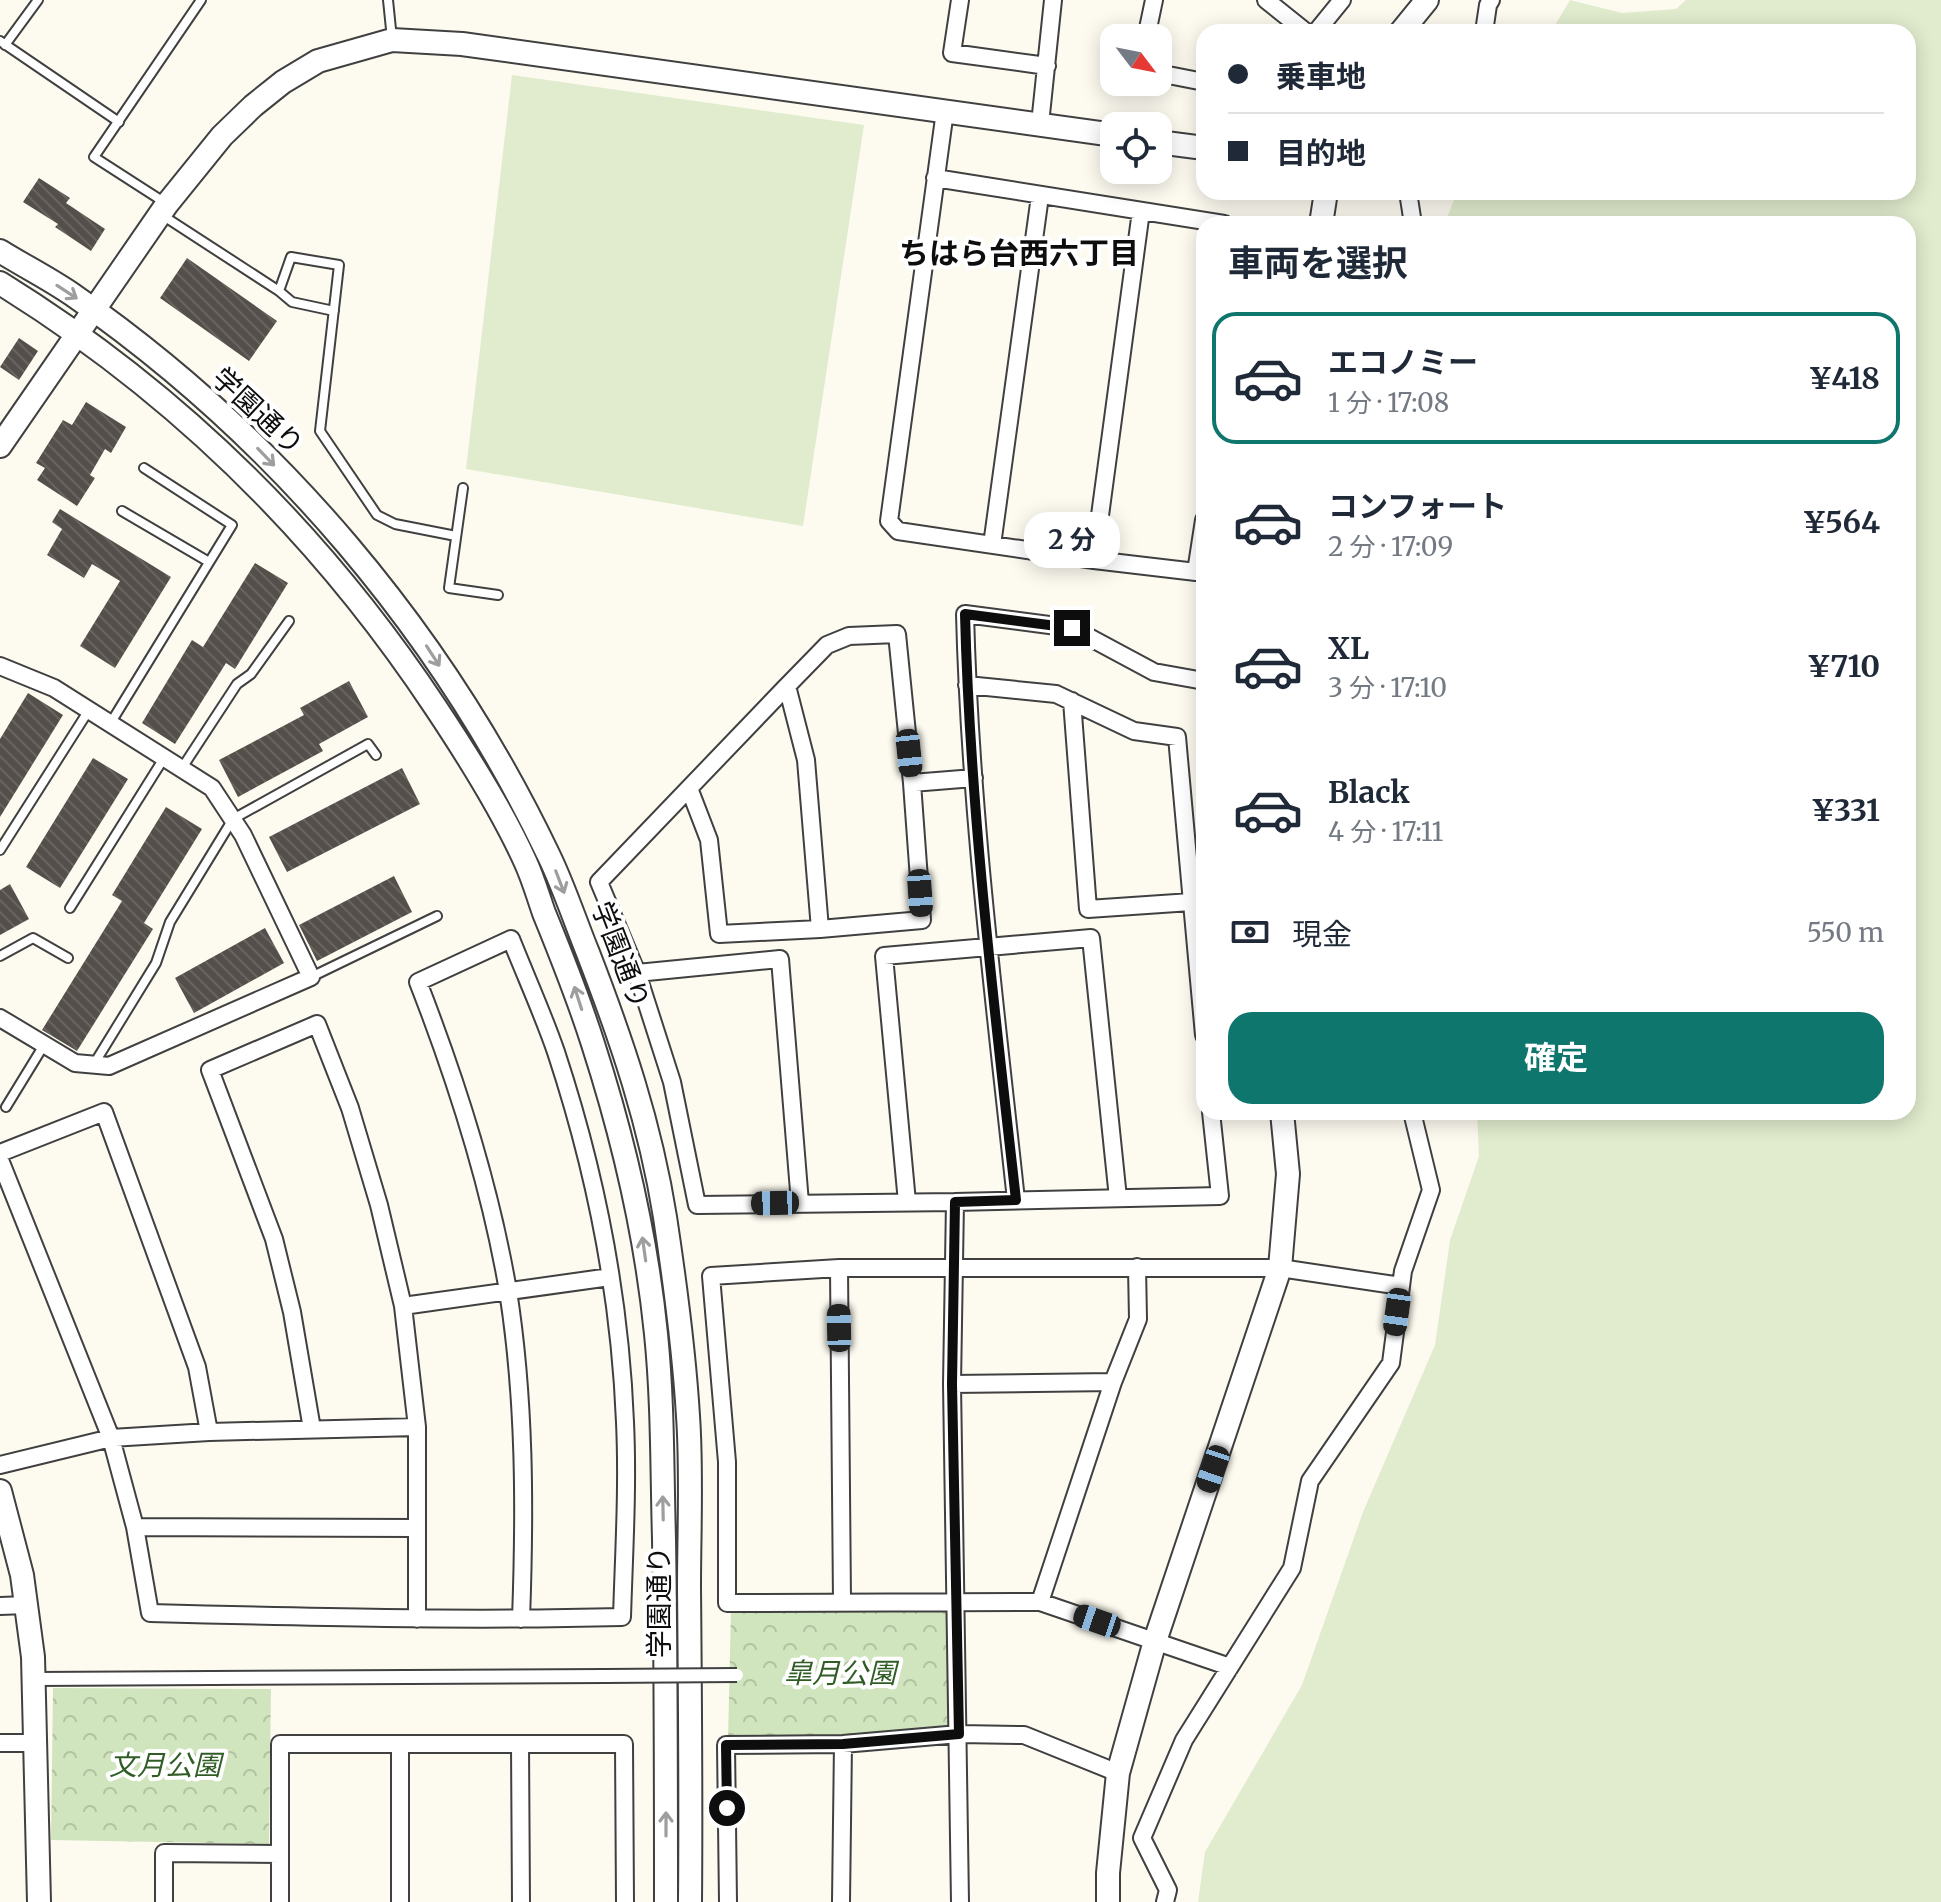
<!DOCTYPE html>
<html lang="ja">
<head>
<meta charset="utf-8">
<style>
	:root { --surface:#fff; --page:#f2f2f3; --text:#1f2937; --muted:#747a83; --line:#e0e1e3; --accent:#0f766e }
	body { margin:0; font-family:Merriweather,"Noto Sans JP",serif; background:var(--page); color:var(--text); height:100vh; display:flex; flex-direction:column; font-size:30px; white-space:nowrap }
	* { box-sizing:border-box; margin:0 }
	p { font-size:26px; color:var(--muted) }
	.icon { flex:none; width:44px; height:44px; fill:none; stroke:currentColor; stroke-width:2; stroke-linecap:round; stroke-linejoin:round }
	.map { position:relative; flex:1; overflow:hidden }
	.drawer { position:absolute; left:1196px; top:216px; width:720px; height:904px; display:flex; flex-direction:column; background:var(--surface); border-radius:24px; box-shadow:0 4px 20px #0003 }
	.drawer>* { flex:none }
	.top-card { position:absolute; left:1196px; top:24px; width:720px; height:176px; border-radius:24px; box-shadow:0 4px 20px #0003; display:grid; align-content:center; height:176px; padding:0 32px; background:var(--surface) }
	.needle { width:52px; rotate:122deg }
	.controls { position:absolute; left:1100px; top:24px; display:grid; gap:16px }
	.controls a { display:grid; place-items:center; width:72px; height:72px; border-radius:16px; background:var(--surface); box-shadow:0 4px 20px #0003; font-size:40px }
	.end { position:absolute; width:36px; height:36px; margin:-18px; border:10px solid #0d0d0d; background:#fff; box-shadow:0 0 0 4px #fff }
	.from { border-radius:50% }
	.bubble { position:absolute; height:56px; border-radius:24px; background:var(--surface); box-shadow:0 4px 20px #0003; font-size:26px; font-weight:700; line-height:56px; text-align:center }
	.car { position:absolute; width:24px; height:48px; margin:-24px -12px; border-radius:10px; box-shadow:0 0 6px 2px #0007; background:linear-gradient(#222 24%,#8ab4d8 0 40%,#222 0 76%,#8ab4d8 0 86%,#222 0) }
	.top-card b { display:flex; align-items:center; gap:28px; height:76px; font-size:30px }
	.top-card b+b { border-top:2px solid var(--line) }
	.top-card i { width:20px; height:20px; background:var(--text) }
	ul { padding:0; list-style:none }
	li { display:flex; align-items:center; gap:24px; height:132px; margin:0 16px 12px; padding:0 16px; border:4px solid transparent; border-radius:24px }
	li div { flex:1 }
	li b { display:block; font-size:30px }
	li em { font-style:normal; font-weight:700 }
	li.selected { border-color:var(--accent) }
	li>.icon { width:72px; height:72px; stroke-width:1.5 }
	h2 { padding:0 32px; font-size:36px; line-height:96px }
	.pay { display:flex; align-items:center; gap:20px; height:88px; padding:0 32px; font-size:30px }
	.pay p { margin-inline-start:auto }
	.primary-button { display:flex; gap:16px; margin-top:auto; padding:16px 32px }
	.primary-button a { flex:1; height:92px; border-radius:24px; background:var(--accent); color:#fff; font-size:32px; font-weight:700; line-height:92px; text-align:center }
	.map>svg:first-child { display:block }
</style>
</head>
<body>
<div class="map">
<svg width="1941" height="1902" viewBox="0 0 1941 1902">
	<defs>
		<pattern id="park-crowns" width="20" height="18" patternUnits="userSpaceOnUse" patternTransform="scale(2)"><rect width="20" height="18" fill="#d0e4bd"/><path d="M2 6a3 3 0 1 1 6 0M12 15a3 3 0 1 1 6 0" fill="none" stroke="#b1c2a1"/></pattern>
		<pattern id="building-back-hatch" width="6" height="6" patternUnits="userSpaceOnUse" patternTransform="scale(2)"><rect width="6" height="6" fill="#554f4b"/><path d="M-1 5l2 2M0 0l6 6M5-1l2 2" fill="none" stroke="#686460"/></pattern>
	</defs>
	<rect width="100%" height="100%" fill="#fdfbf0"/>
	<path fill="url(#park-crowns)" d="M952,1606l1,125 -108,8 -117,1 3,-131z
		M53,1688l218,1 -2,155 -218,-4z"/>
	<path fill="#e1ecce" d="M1570,0l52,13 54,-4 10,-9h255v1902h-743l7,-50 97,-167 61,-173 72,-167 15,-105 29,-84 -2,-44h431v-888h-460l-1,-6 10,-26h451v-160h-357z
		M512,75l352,50 -61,401 -337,-57z"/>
	<path fill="url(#building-back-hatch)" d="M39,178l31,20 -4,5 39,26 -14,22 -36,-24 3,-3 -35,-22z
		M187,258l90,63 -28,40 -89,-63z
		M19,338l19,13 -19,29 -19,-13z
		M86,402l40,25 -15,26 -6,-4 -15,26 5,3 -18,28 -40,-26 8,-12 -9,-5 27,-43 9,5z
		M60,509l111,68 -56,91 -35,-22 40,-65 -28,-17 -8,14 -37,-23 15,-26 -10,-7z
		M255,563l33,20 -53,86 -9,-6 -51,81 -33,-21 50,-83 11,7z
		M349,681l19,36 -49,27 4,7 -85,46 -19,-37 85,-45 -4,-7z
		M28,693l35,22 -63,102v-78z
		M93,758l35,21 -68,109 -34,-21z
		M402,768l18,36 -133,68 -18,-35z
		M166,807l36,22 -58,94 9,6 -76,122 -35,-21 80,-129 -10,-6z
		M394,876l18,36 -95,49 -18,-36z
		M10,884l19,35 -29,16v-45z
		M265,928l19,35 -90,50 -19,-35z"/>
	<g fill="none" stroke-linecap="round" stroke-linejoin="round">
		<g stroke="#404040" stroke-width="12">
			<path id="service" d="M388,0l4,39
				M0,41l119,81
				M5,45l33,-45
				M167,204l-73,-47 107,-157
				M162,215l117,76 13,11 42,9
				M279,291l12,-34 48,8 -19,166 57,84 18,9 61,12
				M463,488l-14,100 49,7
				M122,511l87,51
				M110,724l122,-199 -88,-57
				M182,768l55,-84 14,-10 38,-53
				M0,850l89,-140
				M70,908l94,-150
				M0,956l33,-18 35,20
				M311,977l126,-61
				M94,1064l62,-101 14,-41 63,-103 135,-75 8,11
				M6,1107l38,-62"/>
		</g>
		<g stroke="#404040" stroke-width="16">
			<path id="pedestrian" d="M35,1679l570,-3"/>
		</g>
		<g stroke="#404040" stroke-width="20">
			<path id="minor" d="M960,0l-8,53 95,13
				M1266,0l40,32
				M1316,32l26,-32
				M1484,32l4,-27 3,-5
				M1146,38l8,-38
				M1158,73l46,9
				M945,111l-56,410 9,10 196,29 102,12 8,-52
				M1040,124l13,-124
				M935,178l289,46
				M1408,192l5,32
				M992,545l48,-349
				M1094,560l47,-349
				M0,666l54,22 158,100 31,47 68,142 -202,89 -34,-3 -75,-45
				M967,685l89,9 78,37 43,6 27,298
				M787,686l40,-41 22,-9 48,-2 15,149 62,-5
				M1072,701l16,208 103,-7
				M689,788l20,52 10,94 101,-5 102,-9 -10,-137
				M637,973l-38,-91 188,-196 19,74 14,169
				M0,1153l104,-41 93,255 12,65
				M0,1160l111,278 24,89 15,86c157,4 314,8 472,4 2,-65 6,-130 3,-195 -5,-125 -30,-252 -69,-370 -13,-38 -30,-75 -45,-113l-93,43c39,100 72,203 90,309 17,108 17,219 13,328
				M1016,1200c-21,-195 -46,-390 -51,-586l107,14 82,44 50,9
				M907,1202l-23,-246 207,-18 27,260
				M800,1203l-20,-244 -143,14 35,109 25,123 258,-3
				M839,1268l3,333
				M403,1306l207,-29
				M952,1384l161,-2
				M312,1429l-20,-117 -18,-73 -64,-169 107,-46 33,84 29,97 24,101 14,121v192
				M0,1465l111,-27 98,-6 208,-5
				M135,1527l282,1
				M1040,1602l73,-220 25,-63 -1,-52
				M0,1606l27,-1
				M1230,1667l-190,-65 -313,1v-141l-16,-186 128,-8h441l121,18
				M0,1743h36
				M520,1745l1,157
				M164,1902v-49l116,1
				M280,1902v-158h344l1,158
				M400,1902v-157
				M728,1902l-2,-157 117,-1 116,-10 65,1 94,38
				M841,1902l2,-158
				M960,1902l-8,-518 3,-182 265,-6 -9,-84
				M1165,1902l3,-12 -26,-52 42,-98 108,-172 18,-87 81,-118 12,-92 28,-81 -19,-78"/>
		</g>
		<g stroke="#404040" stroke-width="26">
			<path id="tertiary" d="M1401,32l26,-32
				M1158,142l46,6
				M1321,224l5,-32
				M0,251c24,15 50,28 73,44 204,142 369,337 476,561 15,31 26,65 39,97 34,88 62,170 77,264 10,66 19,133 23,199 4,57 1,115 1,172 1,104 2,209 1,314
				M0,283c176,109 322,253 436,425 32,48 65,100 89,153 8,17 13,35 19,52 18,44 35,87 49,131 31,96 53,190 63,290 7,68 6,137 8,205 2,121 2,242 2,363
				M0,446l167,-242 55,-68 31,-30 30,-24 35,-21 74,-21 70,4 652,91
				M0,1491l22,84 11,82 6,245
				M1108,1902v-29l10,-100 37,-132 125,-373 8,-94 -6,-62"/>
		</g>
		<use href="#service" stroke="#fff" stroke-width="8"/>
		<use href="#pedestrian" stroke="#fff" stroke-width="12"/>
		<use href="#minor" stroke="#fff" stroke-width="16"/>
		<use href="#tertiary" stroke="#fff" stroke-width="22"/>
		<g stroke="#404040" stroke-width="16" stroke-linecap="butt">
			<path id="pedestrian-bridge" d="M605,1676l132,-1"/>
		</g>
		<use href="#pedestrian-bridge" stroke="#fff" stroke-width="12"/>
	</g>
	<defs><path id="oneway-shaft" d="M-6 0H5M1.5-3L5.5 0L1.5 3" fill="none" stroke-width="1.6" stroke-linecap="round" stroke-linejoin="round" transform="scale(2)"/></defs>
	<g stroke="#9e9e9e">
		<use href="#oneway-shaft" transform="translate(67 292) rotate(33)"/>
		<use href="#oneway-shaft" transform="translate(266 457) rotate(46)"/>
		<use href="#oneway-shaft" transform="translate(433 656) rotate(57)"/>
		<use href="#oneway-shaft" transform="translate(560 882) rotate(69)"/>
		<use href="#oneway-shaft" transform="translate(578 998) rotate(-108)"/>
		<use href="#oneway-shaft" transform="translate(644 1249) rotate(-98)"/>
		<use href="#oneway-shaft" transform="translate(663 1508) rotate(-91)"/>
		<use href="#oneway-shaft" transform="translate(666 1824) rotate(-90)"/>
	</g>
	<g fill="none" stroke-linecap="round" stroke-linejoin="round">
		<path stroke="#0d0d0d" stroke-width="10" d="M727,1808l-1,-63 117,-1 116,-10 -7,-350 3,-182 61,-2c-22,-195 -46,-391 -51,-586l107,14"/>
	</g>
	<g text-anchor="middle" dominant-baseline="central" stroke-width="8" stroke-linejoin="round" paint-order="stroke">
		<g font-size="28" fill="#0d0d0d" stroke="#fff">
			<text transform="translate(258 411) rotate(43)">学園通り</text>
			<text transform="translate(621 955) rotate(69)">学園通り</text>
			<text transform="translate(659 1602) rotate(-90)">学園通り</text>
		</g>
		<g font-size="28" font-style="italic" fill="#305d26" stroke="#fff">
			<text x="840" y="1673">皐月公園</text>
			<text x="165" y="1765">文月公園</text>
		</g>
		<g font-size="30" font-weight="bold" fill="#0d0d0d" stroke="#fff">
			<text x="1019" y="253">ちはら台西六丁目</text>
		</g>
	</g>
</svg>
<div class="controls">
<a><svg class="needle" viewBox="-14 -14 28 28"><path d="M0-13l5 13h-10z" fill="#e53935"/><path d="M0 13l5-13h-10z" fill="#747a83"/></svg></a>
<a><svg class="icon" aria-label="locate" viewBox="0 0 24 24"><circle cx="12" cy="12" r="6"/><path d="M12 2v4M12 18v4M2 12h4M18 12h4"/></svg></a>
</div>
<i class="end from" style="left:727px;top:1808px"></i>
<i class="end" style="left:1072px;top:628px"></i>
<div class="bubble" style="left:1024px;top:512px;width:96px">2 分</div>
<i class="car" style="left:909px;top:753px;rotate:174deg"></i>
<i class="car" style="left:920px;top:893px;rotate:176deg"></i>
<i class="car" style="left:775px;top:1203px;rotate:269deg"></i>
<i class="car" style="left:1397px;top:1312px;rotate:188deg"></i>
<i class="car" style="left:839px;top:1328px;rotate:359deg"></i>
<i class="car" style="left:1213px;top:1469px;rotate:199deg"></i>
<i class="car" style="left:1097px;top:1621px;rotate:289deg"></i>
<div class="top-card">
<b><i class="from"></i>乗車地</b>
<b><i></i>目的地</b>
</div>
<section class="drawer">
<h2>車両を選択</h2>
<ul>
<li class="selected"><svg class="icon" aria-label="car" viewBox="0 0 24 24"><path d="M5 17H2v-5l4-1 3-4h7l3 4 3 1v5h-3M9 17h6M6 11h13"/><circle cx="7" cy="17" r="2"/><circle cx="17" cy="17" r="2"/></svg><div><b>エコノミー</b><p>1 分 · 17:08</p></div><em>¥418</em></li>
<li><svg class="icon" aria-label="car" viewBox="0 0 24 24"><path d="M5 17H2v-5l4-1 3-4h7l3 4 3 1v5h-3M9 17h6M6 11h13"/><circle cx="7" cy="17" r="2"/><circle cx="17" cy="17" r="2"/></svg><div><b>コンフォート</b><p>2 分 · 17:09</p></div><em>¥564</em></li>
<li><svg class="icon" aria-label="car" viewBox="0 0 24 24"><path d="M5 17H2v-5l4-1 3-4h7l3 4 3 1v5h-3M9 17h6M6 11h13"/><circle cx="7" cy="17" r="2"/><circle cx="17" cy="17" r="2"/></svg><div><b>XL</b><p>3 分 · 17:10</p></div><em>¥710</em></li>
<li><svg class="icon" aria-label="car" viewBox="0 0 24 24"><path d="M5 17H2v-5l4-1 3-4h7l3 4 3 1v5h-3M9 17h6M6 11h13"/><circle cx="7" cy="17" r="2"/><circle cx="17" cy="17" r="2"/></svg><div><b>Black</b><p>4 分 · 17:11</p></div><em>¥331</em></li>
</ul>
<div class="pay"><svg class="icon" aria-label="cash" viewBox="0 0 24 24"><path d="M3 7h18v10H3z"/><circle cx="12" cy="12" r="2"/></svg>現金<p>550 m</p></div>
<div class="primary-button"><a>確定</a></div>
</section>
</div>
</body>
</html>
